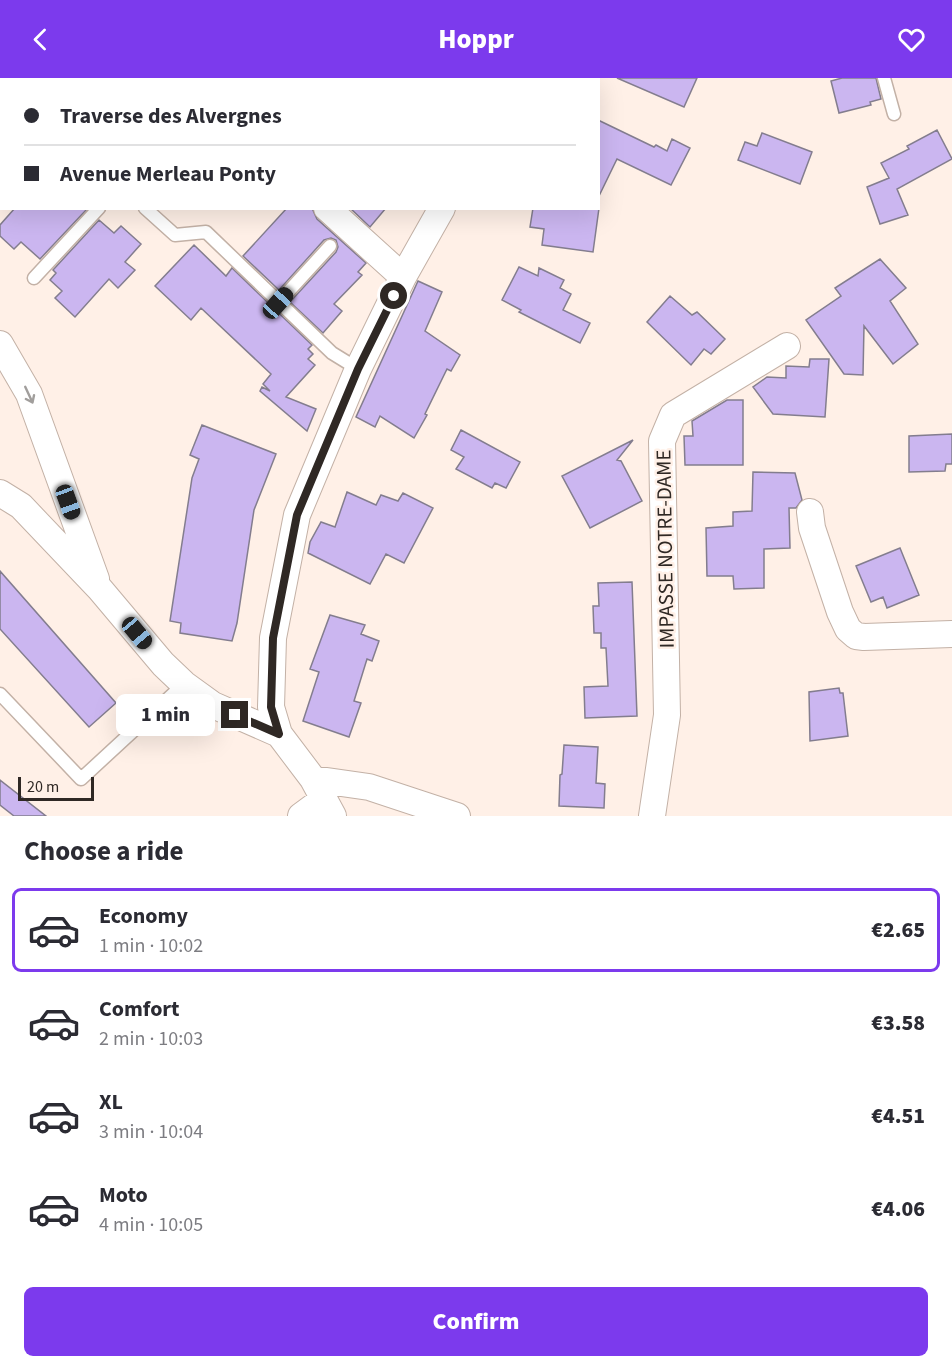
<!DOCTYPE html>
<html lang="en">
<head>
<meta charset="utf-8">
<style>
	:root { --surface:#fff; --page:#f7f7f7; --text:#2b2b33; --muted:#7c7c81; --line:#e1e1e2; --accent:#7c3aed }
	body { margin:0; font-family:"Source Sans 3",sans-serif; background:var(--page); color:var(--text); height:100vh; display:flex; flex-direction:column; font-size:22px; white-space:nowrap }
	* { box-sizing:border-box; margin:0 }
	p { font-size:20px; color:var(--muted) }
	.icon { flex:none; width:33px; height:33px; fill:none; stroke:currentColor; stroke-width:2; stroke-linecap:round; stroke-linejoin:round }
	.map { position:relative; height:738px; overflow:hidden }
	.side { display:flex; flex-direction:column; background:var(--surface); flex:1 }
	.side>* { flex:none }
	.hud { position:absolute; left:0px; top:0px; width:600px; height:132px; box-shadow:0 6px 24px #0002; display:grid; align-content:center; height:132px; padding:0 24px; background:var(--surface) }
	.scale { position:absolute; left:18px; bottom:15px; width:76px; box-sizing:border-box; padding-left:6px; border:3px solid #2f2824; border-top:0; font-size:16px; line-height:21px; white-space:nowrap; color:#2f2824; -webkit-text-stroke:4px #fff0e7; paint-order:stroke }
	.end { position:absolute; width:27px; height:27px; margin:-14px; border:8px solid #2f2824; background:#fff; box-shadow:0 0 0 3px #fff }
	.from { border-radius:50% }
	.bubble { position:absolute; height:42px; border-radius:9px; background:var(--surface); box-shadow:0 6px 24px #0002; font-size:20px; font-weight:800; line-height:42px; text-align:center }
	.car { position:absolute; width:18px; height:36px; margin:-18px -9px; border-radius:8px; box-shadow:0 0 4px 2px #0007; background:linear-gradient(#222 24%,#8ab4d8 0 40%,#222 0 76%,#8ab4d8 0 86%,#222 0) }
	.hud b { display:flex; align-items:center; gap:21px; height:57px; font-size:22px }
	.hud b+b { border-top:2px solid var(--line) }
	.hud i { width:15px; height:15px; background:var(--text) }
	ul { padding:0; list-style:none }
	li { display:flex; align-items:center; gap:18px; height:84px; margin:0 12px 9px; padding:0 12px; border:3px solid transparent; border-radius:9px }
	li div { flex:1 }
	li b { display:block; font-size:22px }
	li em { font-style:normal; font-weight:800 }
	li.current { border-color:var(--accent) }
	li>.icon { width:54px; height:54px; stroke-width:1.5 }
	h2 { padding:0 24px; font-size:27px; line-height:72px }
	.button { display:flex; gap:12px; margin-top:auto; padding:12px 24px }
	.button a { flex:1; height:69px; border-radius:9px; background:var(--accent); color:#fff; font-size:24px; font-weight:800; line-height:69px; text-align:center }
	header { display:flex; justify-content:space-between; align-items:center; height:78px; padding:0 24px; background:var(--accent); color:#fff; font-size:27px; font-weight:800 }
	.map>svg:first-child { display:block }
</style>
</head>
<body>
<header><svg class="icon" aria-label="back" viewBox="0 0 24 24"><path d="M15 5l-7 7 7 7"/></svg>Hoppr<svg class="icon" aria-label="heart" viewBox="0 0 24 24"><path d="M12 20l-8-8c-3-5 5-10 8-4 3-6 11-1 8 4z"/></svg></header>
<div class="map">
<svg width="952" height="738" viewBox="0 0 952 738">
	<rect width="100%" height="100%" fill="#fff0e7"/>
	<path fill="#cbb6f0" stroke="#837d8e" stroke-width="1.5" d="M617,0h80l-13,29z
		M842,0h34l5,21 -11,3 1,3 -32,8 -8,-32z
		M598,42l56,27 2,-2 11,6 5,-12 18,9 -19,37 -54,-26 -19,39z
		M937,52l15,29 -55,30 11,26 -28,9 -13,-37 22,-9 -8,-15 28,-14 -2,-3z
		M762,55l50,19 -12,32 -62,-24 7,-18 12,4z
		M15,130h71l1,1 -47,50 -19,-17 -7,7 -14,-13v-11z
		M287,130h25l5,11 49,44 -8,9 4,3 -28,29 8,7 -19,22 -33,-31 46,-50 2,-5 -2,-7 -5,-2 -7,2 -45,50 -36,-34z
		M350,130h36l-16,19z
		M533,130h66l-6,44 -51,-7 2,-16 -14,-2z
		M99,142l15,13 7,-7 20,18 -16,18 10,8 -17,18 -9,-9 -34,38 -20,-19 7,-7 -12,-11 6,-7 -3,-3z
		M194,167l32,31 6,-8 80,77 -4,4 5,5 -5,5 7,6 -29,32 30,12 -9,22 -47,-40 2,-4 8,4 -7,-7 8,-10 -70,-66 -10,12 -36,-34z
		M880,181l26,29 -16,13 28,43 -25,20 -29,-38 -1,49 -19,-1 -38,-54 35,-24 -6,-8z
		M519,189l19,9 1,-8 25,12 -4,8 11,6 -8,16 27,13 -10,20 -61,-31 2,-2 -19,-10z
		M418,203l24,11 -17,39 35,24 -9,16 -4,-2 -22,45 2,1 -13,23 -34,-22 -5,11 -19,-10z
		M670,218l22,19 5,-3 28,27 -14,15 -7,-5 -13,16 -44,-43z
		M810,281h19l-4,58 -52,-3 -20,-27 14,-10 19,1v-12l23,1z
		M727,322h16v65h-58l-1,-29h9l-1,-15z
		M202,347l74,29 -22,56 -17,113 -5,18 -52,-8 1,-10 -11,-2 22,-143 7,-19 -9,-4z
		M461,352l59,32 -14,26 -11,-5 -3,5 -36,-19 8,-12 -13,-7z
		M952,356v30h-6l-1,7 -36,1v-36z
		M633,362l-16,20 4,1 21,40 -52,27 -28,-52z
		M753,394l42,1 7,27 -6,8h-7l1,40 -26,1v39l-30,1 -1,-13h-26l-1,-48 27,-2v-14l19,-1z
		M347,414l29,13 5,-10 17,6 5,-8 30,15 -29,55 -18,-9 -16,30 -62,-31 2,-11 11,-20 14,5z
		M900,470l19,47 -32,13 -4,-11 -12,5 -15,-36z
		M0,493l116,132 -27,24 -89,-98z
		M632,504l5,134 -52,2 -1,-31 24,-1 -2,-38h-5v-15h-7l-1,-27h6l-1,-23z
		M330,537l35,10 -4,9 18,7 -7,20 -5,-2 -13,42 7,2 -12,34 -46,-16 16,-49 -9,-3z
		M839,610l1,5h3l5,43 -38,5 -1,-49z
		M564,667l34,2 -2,36 9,1 -1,24 -45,-2 1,-31 2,-1z
		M0,702l46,36h-32l-14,-11z"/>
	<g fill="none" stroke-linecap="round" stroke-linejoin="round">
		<g stroke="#c3b1a6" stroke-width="15">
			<path id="lane" d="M54,0l2,2
				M884,0l10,36
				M145,130l30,27 31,-3 126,121 26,16
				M34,200l65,-70
				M278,225l52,-57
				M0,616l81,85 103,-95"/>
		</g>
		<g stroke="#c3b1a6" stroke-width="28">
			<path id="street" d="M185,0l1,2
				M386,0l2,2
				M527,2l1,-2
				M327,130l76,69
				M0,266l29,50 67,185
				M0,415l21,13 78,82 64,76 21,20 29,21 66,29
				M810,434l2,16 28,84 8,17 8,7 8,1 88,-3
				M313,701l56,8 88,29
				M301,738l23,-17
				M333,738l-20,-37 -34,-45 -8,-27 2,-69 24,-123 61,-146 45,-92 39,-69
				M652,738l15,-101 -5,-274 11,-26 114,-69"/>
		</g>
		<use href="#lane" stroke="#fff" stroke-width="12"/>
		<use href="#street" stroke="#fff" stroke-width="26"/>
	</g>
	<defs><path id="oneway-shaft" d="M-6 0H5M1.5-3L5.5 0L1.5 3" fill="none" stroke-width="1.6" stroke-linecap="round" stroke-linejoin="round" transform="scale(1.5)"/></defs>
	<use stroke="#a19e9c" href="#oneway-shaft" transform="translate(29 317) rotate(65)"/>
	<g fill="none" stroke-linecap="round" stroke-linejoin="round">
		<path stroke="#2f2824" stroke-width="8" d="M235,637l44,19 -8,-27 2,-69 24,-123 61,-146 36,-73"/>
	</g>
	<g text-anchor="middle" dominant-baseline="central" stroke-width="5" stroke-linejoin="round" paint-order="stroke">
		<g font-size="21" fill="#2f2824" stroke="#fff0e7">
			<text transform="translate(665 471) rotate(-91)">IMPASSE NOTRE-DAME</text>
		</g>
	</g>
</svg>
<div class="scale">20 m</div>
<i class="end from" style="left:394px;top:218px"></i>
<i class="end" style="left:235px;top:637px"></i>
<div class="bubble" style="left:116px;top:616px;width:99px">1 min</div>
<i class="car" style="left:278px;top:225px;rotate:42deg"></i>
<i class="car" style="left:68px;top:424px;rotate:160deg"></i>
<i class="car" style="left:137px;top:555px;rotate:140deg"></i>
<div class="hud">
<b><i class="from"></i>Traverse des Alvergnes</b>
<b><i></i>Avenue Merleau Ponty</b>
</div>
</div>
<section class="side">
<h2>Choose a ride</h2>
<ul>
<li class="current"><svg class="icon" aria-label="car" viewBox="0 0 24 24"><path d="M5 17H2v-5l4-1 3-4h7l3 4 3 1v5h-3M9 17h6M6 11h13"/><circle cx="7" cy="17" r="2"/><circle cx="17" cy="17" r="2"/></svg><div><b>Economy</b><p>1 min · 10:02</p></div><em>€2.65</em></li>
<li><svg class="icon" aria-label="car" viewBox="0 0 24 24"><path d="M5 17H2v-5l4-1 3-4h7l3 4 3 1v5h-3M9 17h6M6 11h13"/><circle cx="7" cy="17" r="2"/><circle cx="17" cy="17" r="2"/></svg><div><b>Comfort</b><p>2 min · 10:03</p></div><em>€3.58</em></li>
<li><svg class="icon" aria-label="car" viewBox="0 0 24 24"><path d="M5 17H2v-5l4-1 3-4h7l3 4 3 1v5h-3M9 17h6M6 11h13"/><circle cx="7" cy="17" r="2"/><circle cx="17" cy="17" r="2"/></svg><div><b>XL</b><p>3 min · 10:04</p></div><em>€4.51</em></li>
<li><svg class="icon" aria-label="car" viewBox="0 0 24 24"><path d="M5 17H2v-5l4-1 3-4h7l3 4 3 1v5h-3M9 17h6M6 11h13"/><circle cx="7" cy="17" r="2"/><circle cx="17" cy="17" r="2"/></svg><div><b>Moto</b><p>4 min · 10:05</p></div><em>€4.06</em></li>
</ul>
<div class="button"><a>Confirm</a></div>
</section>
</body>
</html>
